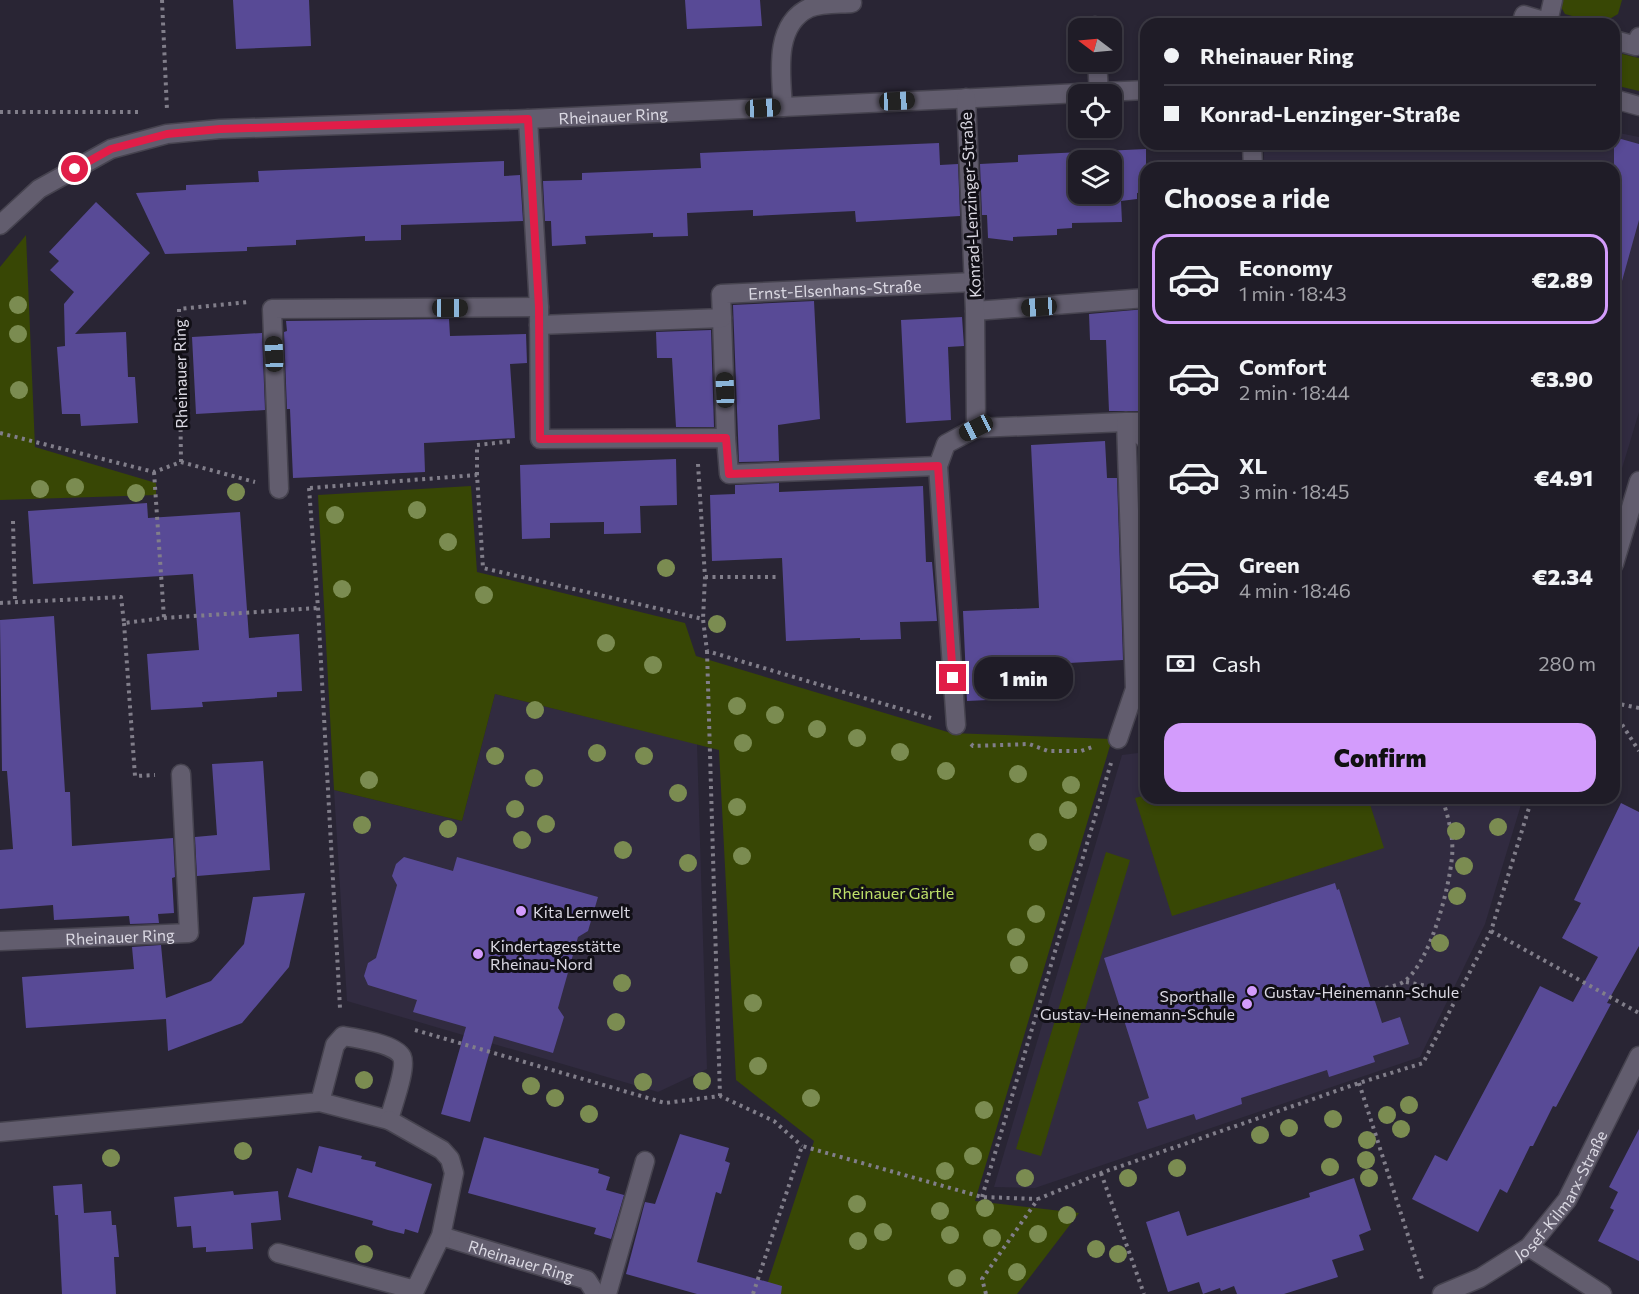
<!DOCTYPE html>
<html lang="en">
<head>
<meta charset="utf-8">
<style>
	:root { --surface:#1f1c27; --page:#27252f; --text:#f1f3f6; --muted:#a1a1a7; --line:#3c3a44; --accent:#d39cfc }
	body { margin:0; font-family:Commissioner,sans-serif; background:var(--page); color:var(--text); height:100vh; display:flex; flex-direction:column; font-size:22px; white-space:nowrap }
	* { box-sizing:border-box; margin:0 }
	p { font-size:20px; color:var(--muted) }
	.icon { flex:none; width:33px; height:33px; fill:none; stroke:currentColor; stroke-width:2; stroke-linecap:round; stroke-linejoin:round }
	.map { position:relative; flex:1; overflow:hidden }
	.drawer { position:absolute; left:1140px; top:162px; width:480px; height:642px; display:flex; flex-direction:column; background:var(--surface); border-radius:18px; box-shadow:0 3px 9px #0003,0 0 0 2px var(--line) }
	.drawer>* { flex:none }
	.top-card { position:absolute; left:1140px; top:18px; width:480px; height:132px; border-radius:18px; box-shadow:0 3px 9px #0003,0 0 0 2px var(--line); display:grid; align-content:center; height:132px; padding:0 24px; background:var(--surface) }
	.needle { width:39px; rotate:286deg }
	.buttons { position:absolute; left:1068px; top:18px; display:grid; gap:12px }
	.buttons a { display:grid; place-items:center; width:54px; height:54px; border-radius:12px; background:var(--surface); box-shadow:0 3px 9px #0003,0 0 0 2px var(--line); font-size:30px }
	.end { position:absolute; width:27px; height:27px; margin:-14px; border:8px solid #e11d48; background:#fff; box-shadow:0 0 0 3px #fff }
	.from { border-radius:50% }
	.bubble { position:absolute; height:42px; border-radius:18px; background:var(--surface); box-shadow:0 3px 9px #0003,0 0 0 2px var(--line); font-size:20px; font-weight:800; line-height:42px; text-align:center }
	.car { position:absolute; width:18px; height:36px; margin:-18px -9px; border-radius:8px; box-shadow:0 0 4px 2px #0007; background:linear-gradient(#222 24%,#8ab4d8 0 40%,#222 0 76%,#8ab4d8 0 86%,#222 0) }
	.top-card b { display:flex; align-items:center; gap:21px; height:57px; font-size:22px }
	.top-card b+b { border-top:2px solid var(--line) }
	.top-card i { width:15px; height:15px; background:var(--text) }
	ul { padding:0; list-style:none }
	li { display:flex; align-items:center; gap:18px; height:90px; margin:0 12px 9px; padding:0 12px; border:3px solid transparent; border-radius:18px }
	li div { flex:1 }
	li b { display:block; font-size:22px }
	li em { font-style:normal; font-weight:800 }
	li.selected { border-color:var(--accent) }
	li>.icon { width:54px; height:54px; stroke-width:1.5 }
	h2 { padding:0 24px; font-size:27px; line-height:72px }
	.pay { display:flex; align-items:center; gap:15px; height:66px; padding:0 24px; font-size:22px }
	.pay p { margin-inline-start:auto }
	.button { display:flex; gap:12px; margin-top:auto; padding:12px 24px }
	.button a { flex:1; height:69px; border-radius:18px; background:var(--accent); color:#111; font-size:24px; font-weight:800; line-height:69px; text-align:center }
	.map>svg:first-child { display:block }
</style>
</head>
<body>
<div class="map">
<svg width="1639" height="1294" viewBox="0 0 1639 1294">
	<rect width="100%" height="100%" fill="#292534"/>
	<path fill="#312b40" d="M1614,132l25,5v275l-25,83v-327h-350v-24h350z
		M495,694l202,50 10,325 -49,23 -311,-91 -13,-211 128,31z
		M1146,752v46h377l-38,126 -65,133 -385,131 -41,-1 128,-432z"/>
	<path fill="#384705" d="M1557,0h65l-4,14 -17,10 -36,-10z
		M1614,52l25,6v33l-25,-6z
		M26,235l9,212 121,36v12l-156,5v-233z
		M471,486l6,86 208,51 11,33 255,77 161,6 -137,462 104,12 -62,81h-253l50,-153 -78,-61 -17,-330 -224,-56 -33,127 -128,-31 -16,-295z
		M1146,795v3h222l16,50 -212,68 -37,-118z
		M1106,852l24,8 -89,296 -25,-7z"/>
	<path fill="#584a96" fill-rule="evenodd" d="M233,0h76l2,46 -75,3z
		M685,0h75l2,26 -75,3z
		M1614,137l25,7v76l-17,61 -8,-1z
		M939,143l1,22 18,-1 2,52 -104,6 -1,-11 -102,5v-6l-66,3 1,23 -35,1v-4l-68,3 1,8 -34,2 -1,-25h-6l-2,-40 39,-1v-7l119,-5 -1,-15z
		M1146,149v43l-9,1v6l-16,2 1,21 -50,1v5l-15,1v6l-44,2v4l-25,-3 -1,-23h-5l-2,-51 38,-2v-7zM1078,160h34v34h-34z
		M504,161v15l16,-1 3,46 -122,4v15l-36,1v-5l-69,4v5l-49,2v4l-82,3 -29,-61 50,-3v-5l73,-3 -1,-11z
		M96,202l54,51 -75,81 51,-2 2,45h7l3,46 -57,3 -1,-12h-18l-5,-67 8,-1 -1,-42 10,-12 -24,-22 9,-9 -10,-9z
		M814,301l6,118 -42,6 1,36 -40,1 -6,-157z
		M1146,309v102h-37l-3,-71h-16l-1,-26z
		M962,317l2,29 -16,1 3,73 -45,3 -5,-103z
		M449,319l1,17 76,-2 1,29 -17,1 5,74 -91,5 1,29 -132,6 -3,-69h-3l-3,-77 3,-1 -1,-10z
		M711,330l3,97h-38l-4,-69h-15l-1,-26z
		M262,333l3,77 -69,4 -4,-77z
		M1105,441l2,37h10l6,182 -54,3 1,20 -61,3v13l-42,2 -4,-90 76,-3 -8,-163z
		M676,459l1,46 -37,1 1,27 -37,1v-12l-54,1v15l-28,1 -2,-74z
		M1146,476v183h-1l-6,-182z
		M779,483v9l144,-6 3,76h6l5,59 -37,1 1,17 -41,1v-2l-74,3 -4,-83 -70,3 -2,-66 25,-1v-9z
		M147,503l1,15 92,-6 9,126 50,-4 3,57 -25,1v5l-75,5 1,5 -52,3 -4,-56 52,-4 -6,-76 -160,10 -5,-73z
		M54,616l11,176h5l2,54 101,-8 2,39 -3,1 2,35 -16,1 1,9 -29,1 -1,-8 -75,4 -1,-15 -53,4v-59l13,-1 -6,-78h-5l-2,-151z
		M263,761l7,109 -73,6 -2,-39 22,-2 -5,-71z
		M1621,803l18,9v134l-32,57 4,1 -55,103 -3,-1 -20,40h-3l-23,47 -7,-4 -22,43 -66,-33 23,-44 12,6 93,-175 33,16 25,-45 -36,-19 19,-35 -7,-3z
		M404,857l49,14 4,-14 141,40 -10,34 -10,6 -20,71 6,9 -11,36 -59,-17 -24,86 -29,-8 25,-87 -53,-15 4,-12 -49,-15 -4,-9 4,-13 8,-5 21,-73 -5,-9 4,-12z
		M1335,883l2,7 2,-1 43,134 18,-6 9,27 -36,12 2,6 -46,15 -2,-7 -86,28 1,6 -46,16 -2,-6 -47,15 -9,-27 11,-4 -45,-140z
		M305,893l-16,74 -47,56 -74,28 -2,-32 -140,9 -4,-51 112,-8 -2,-22 29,-2 5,53 45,-17 17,-19 16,-18 9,-47z
		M1639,1129v132l-41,-20 16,-31 -4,-2 8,-16 -9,-5z
		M680,1134l49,14 -4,13 5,2 -9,31 -5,-2 -19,70 85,24 -1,8h-84l-71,-20 19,-72 10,2z
		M484,1137l115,32 -1,4 12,4 -4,13 18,5 -13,44 -17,-5 2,-6 -128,-35z
		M319,1146l43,10 -1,3 15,3 -1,4 57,18 -14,49 -13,-4 -1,5 -16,-4 -16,-5 1,-4 -85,-24 9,-29 15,5z
		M1354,1178l17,52 -12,5 5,15 -32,10 6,17 -54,17h-47l-3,-8 -13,5 -1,-3 -17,6 -4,-12 -31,10 -22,-70 33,-11 8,25 123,-39 -1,-4z
		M82,1184l2,29 27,-2 1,14h4l3,32h-5l2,37h-54l-4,-79h-3l-2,-29z
		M233,1191l1,4 44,-4 3,29 -30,3 2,26 -47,3v-5l-13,1 -2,-22 -14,1 -3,-30z"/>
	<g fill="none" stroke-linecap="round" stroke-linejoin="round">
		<g stroke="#46434f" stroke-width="21">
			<g id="minor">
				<path d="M1548,22l5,-22"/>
				<path d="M1521,24l3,-9 30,9"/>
				<path d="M1095,26v2"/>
				<path d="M1614,40l22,6 3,-9"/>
				<path d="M1097,62l2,30"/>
				<path d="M1614,99l25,7"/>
				<path d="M783,107c-2,-32 -10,-82 26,-99 12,-5 30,-4 43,-5"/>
				<path d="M528,119l11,188 1,132 186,-1 3,36 209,-8"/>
				<path d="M1252,144l1,24"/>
				<path id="s1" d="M0,225l39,-36 72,-40 56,-15 53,-5 308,-10 618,-29"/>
				<path d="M975,311l171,-13"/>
				<path d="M722,318l4,120"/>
				<path id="s2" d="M539,325l183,-7 -1,-24 253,-12"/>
				<path d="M976,428l150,-6 20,18"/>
				<path d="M279,489l-7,-180 267,-2"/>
				<path d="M1614,564l25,-83"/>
				<path d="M956,725l-18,-259 8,-22 30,-16 -1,-117 -9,-213"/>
				<path d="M1118,739l17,-50 -9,-267h20"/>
				<path id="s3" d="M0,941l189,-8 -8,-159"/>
				<path d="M0,1132l320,-30 69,18c3,-13 18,-52 13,-63 -6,-13 -46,-19 -59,-21l-8,9 -15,57"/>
				<path id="s4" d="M441,1236l146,44 9,14"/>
				<path d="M1529,1247l73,47"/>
				<path d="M278,1253l137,37 26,-54 13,-63 -4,-14 -8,-9 -53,-30"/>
				<path d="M607,1294l38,-133"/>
				<path id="s5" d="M1442,1294l38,-16 49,-31 38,-47 72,-144"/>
			</g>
		</g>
		<path stroke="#817e8a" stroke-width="4" stroke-dasharray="3 4.5" stroke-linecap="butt" d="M162,0l5,110
			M0,112h142
			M0,433l154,39 27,-10 74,20
			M181,462l-2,-153 70,-7
			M698,464l7,113 -2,42
			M154,472l10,146
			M477,475v-30l37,-4
			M309,488l9,120 22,400
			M310,488l167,-13 6,93 220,51 4,32 224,67
			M13,521l2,81
			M705,577h73
			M0,603l121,-6 3,26 40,-5 154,-10
			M124,623l11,153 20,-1
			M707,651l13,445
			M1614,703l25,5
			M1614,712l25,39
			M971,744l2,2 56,-2 19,7h33l14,-5
			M1491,931l148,82
			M1406,982l21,4 29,12
			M1371,991c10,-3 27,-4 35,-11 25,-21 43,-91 46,-123 2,-20 -4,-41 -10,-59
			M415,1030l250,73 55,-7 54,25 28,25
			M1359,1083l63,196
			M1101,1173l43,121
			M982,1197l129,-434
			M753,1294l49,-148 180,51 56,2
			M986,1294l-4,-15 56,-80 63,-26 258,-90 64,-20 68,-132 41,-133"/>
		<use href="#minor" stroke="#625d6e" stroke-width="18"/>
	</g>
	<g fill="#7b8c51">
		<circle cx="18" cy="305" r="9"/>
		<circle cx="18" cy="334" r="9"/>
		<circle cx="19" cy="390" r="9"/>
		<circle cx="75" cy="487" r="9"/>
		<circle cx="40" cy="489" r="9"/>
		<circle cx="236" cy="492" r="9"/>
		<circle cx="136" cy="493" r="9"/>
		<circle cx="417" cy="510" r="9"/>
		<circle cx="335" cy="515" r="9"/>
		<circle cx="448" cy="542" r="9"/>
		<circle cx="666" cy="568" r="9"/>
		<circle cx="342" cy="589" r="9"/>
		<circle cx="484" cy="595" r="9"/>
		<circle cx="717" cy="624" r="9"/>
		<circle cx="606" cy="643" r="9"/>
		<circle cx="653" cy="665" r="9"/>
		<circle cx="737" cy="706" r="9"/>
		<circle cx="535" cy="710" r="9"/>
		<circle cx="775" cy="715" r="9"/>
		<circle cx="817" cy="729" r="9"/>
		<circle cx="857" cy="738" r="9"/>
		<circle cx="743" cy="743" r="9"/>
		<circle cx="900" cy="752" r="9"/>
		<circle cx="597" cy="753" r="9"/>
		<circle cx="495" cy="756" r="9"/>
		<circle cx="644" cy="756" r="9"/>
		<circle cx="946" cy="771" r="9"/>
		<circle cx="1018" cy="774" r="9"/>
		<circle cx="534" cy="778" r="9"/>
		<circle cx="369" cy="780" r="9"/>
		<circle cx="1071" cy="785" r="9"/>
		<circle cx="678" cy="793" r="9"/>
		<circle cx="737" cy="807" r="9"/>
		<circle cx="515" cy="809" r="9"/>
		<circle cx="1068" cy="810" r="9"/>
		<circle cx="546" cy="824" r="9"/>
		<circle cx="362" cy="825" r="9"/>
		<circle cx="1498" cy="827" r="9"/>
		<circle cx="448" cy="829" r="9"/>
		<circle cx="1456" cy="831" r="9"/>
		<circle cx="522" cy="840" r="9"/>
		<circle cx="1038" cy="842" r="9"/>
		<circle cx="623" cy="850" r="9"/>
		<circle cx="742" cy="856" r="9"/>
		<circle cx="688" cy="863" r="9"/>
		<circle cx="1464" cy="866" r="9"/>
		<circle cx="1457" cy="896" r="9"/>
		<circle cx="1036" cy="914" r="9"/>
		<circle cx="1016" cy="937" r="9"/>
		<circle cx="1440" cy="943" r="9"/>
		<circle cx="1019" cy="965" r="9"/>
		<circle cx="622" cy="983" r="9"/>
		<circle cx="753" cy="1003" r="9"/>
		<circle cx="616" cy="1022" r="9"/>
		<circle cx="758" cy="1066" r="9"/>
		<circle cx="364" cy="1080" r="9"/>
		<circle cx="702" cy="1081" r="9"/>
		<circle cx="643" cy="1082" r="9"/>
		<circle cx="531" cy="1086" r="9"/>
		<circle cx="555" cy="1098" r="9"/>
		<circle cx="811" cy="1098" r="9"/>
		<circle cx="1409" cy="1105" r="9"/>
		<circle cx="984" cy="1110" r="9"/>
		<circle cx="589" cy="1114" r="9"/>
		<circle cx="1387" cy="1115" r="9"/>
		<circle cx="1333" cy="1119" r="9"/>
		<circle cx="1289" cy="1128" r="9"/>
		<circle cx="1401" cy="1129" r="9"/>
		<circle cx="1260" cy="1135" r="9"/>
		<circle cx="1367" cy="1140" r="9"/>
		<circle cx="243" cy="1151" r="9"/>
		<circle cx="973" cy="1156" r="9"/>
		<circle cx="111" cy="1158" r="9"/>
		<circle cx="1366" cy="1160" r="9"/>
		<circle cx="1330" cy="1167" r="9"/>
		<circle cx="1177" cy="1168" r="9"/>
		<circle cx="945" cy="1171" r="9"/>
		<circle cx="1025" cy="1178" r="9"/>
		<circle cx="1128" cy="1178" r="9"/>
		<circle cx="1369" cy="1178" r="9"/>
		<circle cx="857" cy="1204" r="9"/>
		<circle cx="985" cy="1208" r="9"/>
		<circle cx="940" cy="1211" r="9"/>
		<circle cx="1067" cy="1215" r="9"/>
		<circle cx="883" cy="1232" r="9"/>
		<circle cx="1038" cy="1234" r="9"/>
		<circle cx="950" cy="1235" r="9"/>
		<circle cx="992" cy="1238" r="9"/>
		<circle cx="858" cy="1241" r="9"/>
		<circle cx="1096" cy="1249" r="9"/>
		<circle cx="364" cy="1254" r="9"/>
		<circle cx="1118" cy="1254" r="9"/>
		<circle cx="1017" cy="1272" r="9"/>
		<circle cx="957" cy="1278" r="9"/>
	</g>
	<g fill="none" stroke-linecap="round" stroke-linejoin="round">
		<path stroke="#e11d48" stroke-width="8" d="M75,169l36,-20 56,-15 53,-5 308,-10 11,188 1,132 186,-1 3,36 209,-8 15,212"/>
	</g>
	<g fill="#d39cfc" stroke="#110f16" stroke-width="2">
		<circle cx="521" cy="911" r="6"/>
		<circle cx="478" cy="954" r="6"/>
		<circle cx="1252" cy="991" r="6"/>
		<circle cx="1247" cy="1004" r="6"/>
	</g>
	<g text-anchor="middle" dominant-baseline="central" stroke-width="6" stroke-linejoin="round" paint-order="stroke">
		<g font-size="16" fill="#dbd9e3" stroke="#110f16">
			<text stroke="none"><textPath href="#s1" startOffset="640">Rheinauer Ring</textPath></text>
			<text transform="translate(970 205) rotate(-93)">Konrad-Lenzinger-Straße</text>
			<text stroke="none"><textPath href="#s2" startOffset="321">Ernst-Elsenhans-Straße</textPath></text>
			<text transform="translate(180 374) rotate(-91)">Rheinauer Ring</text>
			<text stroke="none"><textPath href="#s3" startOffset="120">Rheinauer Ring</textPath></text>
			<text stroke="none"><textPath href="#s5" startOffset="160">Josef-Kilmarx-Straße</textPath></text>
			<text stroke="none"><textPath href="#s4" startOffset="84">Rheinauer Ring</textPath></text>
		</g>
		<g font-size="16" fill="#bee069" stroke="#110f16">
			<text x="893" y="892">Rheinauer Gärtle</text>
		</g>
		<g font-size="16" fill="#dbd9e3" stroke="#110f16" text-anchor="start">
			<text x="533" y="911">Kita Lernwelt</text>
			<text x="490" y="945">Kindertagesstätte<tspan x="490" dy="18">Rheinau-Nord</tspan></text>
			<text x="1264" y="991">Gustav-Heinemann-Schule</text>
			<text x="1235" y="995" text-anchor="end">Sporthalle<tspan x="1235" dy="18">Gustav-Heinemann-Schule</tspan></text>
		</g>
	</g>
</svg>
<div class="buttons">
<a><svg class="needle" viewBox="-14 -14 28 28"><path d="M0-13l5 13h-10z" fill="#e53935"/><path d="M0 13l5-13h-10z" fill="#a1a1a7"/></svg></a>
<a><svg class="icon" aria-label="locate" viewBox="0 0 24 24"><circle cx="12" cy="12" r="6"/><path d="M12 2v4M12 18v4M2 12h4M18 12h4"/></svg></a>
<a><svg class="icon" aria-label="layers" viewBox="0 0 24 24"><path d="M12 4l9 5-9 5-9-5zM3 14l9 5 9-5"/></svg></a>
</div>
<i class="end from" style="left:75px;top:169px"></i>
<i class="end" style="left:953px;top:678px"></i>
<div class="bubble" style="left:974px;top:657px;width:99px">1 min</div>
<i class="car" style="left:897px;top:101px;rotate:87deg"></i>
<i class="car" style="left:763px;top:108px;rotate:87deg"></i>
<i class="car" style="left:1039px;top:307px;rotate:266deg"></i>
<i class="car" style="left:450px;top:308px;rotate:90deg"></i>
<i class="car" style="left:274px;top:354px;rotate:358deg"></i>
<i class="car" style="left:725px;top:390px;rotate:358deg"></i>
<i class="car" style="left:976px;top:428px;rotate:243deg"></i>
<div class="top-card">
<b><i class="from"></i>Rheinauer Ring</b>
<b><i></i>Konrad-Lenzinger-Straße</b>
</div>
<section class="drawer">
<h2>Choose a ride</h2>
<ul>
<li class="selected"><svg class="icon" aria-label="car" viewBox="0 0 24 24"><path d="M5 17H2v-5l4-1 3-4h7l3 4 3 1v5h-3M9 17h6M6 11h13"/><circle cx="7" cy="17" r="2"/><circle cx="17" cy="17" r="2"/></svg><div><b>Economy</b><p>1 min · 18:43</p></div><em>€2.89</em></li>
<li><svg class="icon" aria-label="car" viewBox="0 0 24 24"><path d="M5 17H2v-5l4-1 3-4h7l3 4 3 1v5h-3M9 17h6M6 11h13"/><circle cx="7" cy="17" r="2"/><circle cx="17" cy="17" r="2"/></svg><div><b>Comfort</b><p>2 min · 18:44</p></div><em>€3.90</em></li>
<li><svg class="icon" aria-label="car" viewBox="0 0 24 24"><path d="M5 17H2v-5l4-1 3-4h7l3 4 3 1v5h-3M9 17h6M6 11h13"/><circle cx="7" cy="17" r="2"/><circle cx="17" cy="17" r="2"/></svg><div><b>XL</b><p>3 min · 18:45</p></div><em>€4.91</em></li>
<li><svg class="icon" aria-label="car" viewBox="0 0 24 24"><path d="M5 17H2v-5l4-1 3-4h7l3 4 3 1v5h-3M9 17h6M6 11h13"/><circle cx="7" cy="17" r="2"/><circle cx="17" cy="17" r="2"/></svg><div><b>Green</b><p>4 min · 18:46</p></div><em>€2.34</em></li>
</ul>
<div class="pay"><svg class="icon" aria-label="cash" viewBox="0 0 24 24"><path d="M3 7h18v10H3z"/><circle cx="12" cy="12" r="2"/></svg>Cash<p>280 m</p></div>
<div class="button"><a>Confirm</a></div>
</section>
</div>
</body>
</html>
